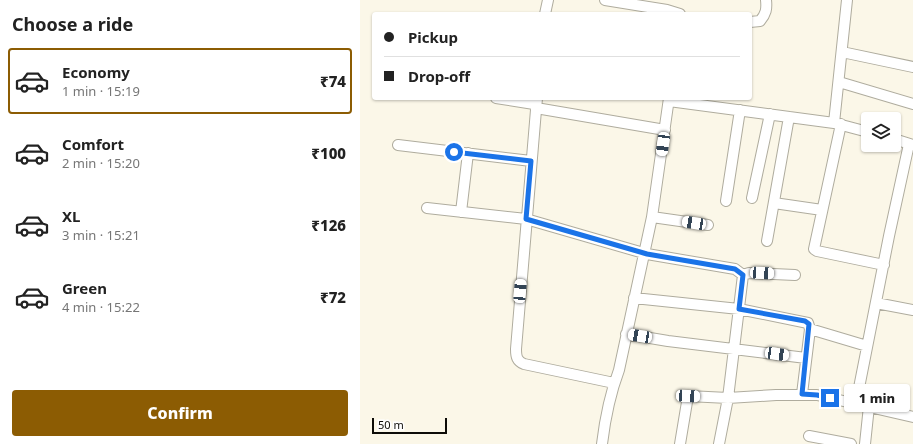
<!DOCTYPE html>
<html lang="en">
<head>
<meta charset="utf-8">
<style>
	:root { --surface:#fff; --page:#f6f6f6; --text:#222; --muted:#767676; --line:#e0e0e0; --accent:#8c5c03 }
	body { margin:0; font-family:"Noto Sans",sans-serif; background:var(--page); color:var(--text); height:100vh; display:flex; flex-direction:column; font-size:15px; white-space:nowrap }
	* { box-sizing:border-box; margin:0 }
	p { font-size:13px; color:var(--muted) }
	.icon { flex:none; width:22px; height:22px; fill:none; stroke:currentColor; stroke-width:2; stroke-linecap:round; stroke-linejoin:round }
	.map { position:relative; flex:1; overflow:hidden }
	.sheet { display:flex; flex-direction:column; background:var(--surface); width:360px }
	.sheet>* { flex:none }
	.hud { position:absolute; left:12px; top:12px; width:380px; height:88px; border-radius:4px; box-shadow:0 1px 3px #0004; display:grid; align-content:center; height:88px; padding:0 12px; background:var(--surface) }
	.fabs { position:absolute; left:501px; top:112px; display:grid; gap:8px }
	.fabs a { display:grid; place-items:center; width:40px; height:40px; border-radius:4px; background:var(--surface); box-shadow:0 1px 3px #0004; font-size:20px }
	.scale { position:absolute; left:12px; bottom:10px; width:75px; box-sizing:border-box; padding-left:4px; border:2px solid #0d0c07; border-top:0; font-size:11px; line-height:14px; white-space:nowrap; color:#0d0c07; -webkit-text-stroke:3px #fff; paint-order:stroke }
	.end { position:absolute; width:18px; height:18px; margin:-9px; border:5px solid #1a73e8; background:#fff; box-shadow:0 0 0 2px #fff }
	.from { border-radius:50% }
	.bubble { position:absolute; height:28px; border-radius:4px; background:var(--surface); box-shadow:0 1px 3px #0004; font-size:13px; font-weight:800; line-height:28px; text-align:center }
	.car { position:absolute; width:12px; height:24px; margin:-12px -6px; border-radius:5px; box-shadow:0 0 3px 1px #0007; background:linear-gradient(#fff 24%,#345 0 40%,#fff 0 76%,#345 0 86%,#fff 0) }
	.hud b { display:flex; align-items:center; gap:14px; height:38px; font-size:15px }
	.hud b+b { border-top:1px solid var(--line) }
	.hud i { width:10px; height:10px; background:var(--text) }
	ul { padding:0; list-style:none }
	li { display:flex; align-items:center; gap:12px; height:66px; margin:0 8px 6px; padding:0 4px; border:2px solid transparent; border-radius:4px }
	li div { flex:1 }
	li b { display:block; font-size:15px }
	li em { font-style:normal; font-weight:800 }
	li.on { border-color:var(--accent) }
	li>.icon { width:36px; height:36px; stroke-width:1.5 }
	h2 { padding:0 12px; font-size:18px; line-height:48px }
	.button { display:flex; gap:8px; margin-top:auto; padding:8px 12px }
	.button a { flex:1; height:46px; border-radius:4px; background:var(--accent); color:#fff; font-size:16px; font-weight:800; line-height:46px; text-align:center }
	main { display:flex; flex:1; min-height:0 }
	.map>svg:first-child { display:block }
</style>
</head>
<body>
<main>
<section class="sheet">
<h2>Choose a ride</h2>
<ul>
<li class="on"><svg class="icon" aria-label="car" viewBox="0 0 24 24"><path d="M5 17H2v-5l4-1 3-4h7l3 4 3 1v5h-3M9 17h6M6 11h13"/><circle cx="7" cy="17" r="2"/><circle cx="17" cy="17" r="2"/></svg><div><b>Economy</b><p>1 min · 15:19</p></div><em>₹74</em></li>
<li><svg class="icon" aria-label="car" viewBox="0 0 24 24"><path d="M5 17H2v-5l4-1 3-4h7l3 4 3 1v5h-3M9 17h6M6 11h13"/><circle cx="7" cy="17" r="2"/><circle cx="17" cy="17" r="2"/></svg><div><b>Comfort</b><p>2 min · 15:20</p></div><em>₹100</em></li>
<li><svg class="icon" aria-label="car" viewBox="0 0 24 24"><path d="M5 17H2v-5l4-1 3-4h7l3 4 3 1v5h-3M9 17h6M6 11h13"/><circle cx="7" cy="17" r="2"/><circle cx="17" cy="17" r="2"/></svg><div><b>XL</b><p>3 min · 15:21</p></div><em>₹126</em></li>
<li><svg class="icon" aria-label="car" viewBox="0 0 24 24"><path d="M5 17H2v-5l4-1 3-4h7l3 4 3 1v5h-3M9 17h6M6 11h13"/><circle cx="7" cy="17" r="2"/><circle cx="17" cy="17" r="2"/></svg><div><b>Green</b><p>4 min · 15:22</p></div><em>₹72</em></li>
</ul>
<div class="button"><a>Confirm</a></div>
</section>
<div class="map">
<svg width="553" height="444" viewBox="0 0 553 444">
	<rect width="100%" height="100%" fill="#fbf7e8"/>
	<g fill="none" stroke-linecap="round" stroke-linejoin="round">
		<g stroke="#afac9e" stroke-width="12">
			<path id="minor" d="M245,0l62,10 13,4
				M185,14l3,-14
				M390,22l10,-1c6,-7 7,-12 6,-21
				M482,52l71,15
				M479,82l74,22
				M136,98l38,6 2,4 129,22
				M177,98l-21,251c0,8 1,12 8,15l90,19
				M309,101l165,22 34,9
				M474,123l13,-123
				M481,124l-27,125 3,2 67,14
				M534,139l19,6
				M38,145l133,16
				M392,198l18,-84
				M366,201l14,-91
				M414,203l48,7
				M67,208l99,11 121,35 88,15 8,6
				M101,212l7,-59
				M292,217l56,8
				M407,241l22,-124
				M274,298l105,11 69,14 2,6 -8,65
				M516,303l37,7
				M450,329l57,17
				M266,334l42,7 138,17
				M496,403l33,-167 20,-92
				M449,436l42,8
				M242,444c3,-25 8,-50 17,-74l33,-153 17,-119
				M320,444l8,-48 40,2 48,-3h41l96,22
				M359,444l9,-46 15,-123 6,-2 46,2
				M505,444l4,-38"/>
		</g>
		<use href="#minor" stroke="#fff" stroke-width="10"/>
	</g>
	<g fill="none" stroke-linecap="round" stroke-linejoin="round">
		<path stroke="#1a73e8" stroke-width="5" d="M94,152l77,9 -5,58 121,35 88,15 8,6 -4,34 66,12 4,3 -7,70 15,1 13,3"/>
	</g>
</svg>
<div class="fabs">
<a><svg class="icon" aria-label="layers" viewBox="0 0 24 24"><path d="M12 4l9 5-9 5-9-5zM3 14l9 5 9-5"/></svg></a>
</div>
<div class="scale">50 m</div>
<i class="end from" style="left:94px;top:152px"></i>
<i class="end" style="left:470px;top:398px"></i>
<div class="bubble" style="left:484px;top:384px;width:66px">1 min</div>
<i class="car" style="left:303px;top:144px;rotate:188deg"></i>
<i class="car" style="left:334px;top:223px;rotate:279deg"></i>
<i class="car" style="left:402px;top:273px;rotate:93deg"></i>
<i class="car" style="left:160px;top:291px;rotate:5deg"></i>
<i class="car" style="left:280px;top:336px;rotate:280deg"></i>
<i class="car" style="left:417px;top:354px;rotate:98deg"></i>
<i class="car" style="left:328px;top:396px;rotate:93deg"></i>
<div class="hud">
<b><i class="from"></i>Pickup</b>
<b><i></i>Drop-off</b>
</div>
</div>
</main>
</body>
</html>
